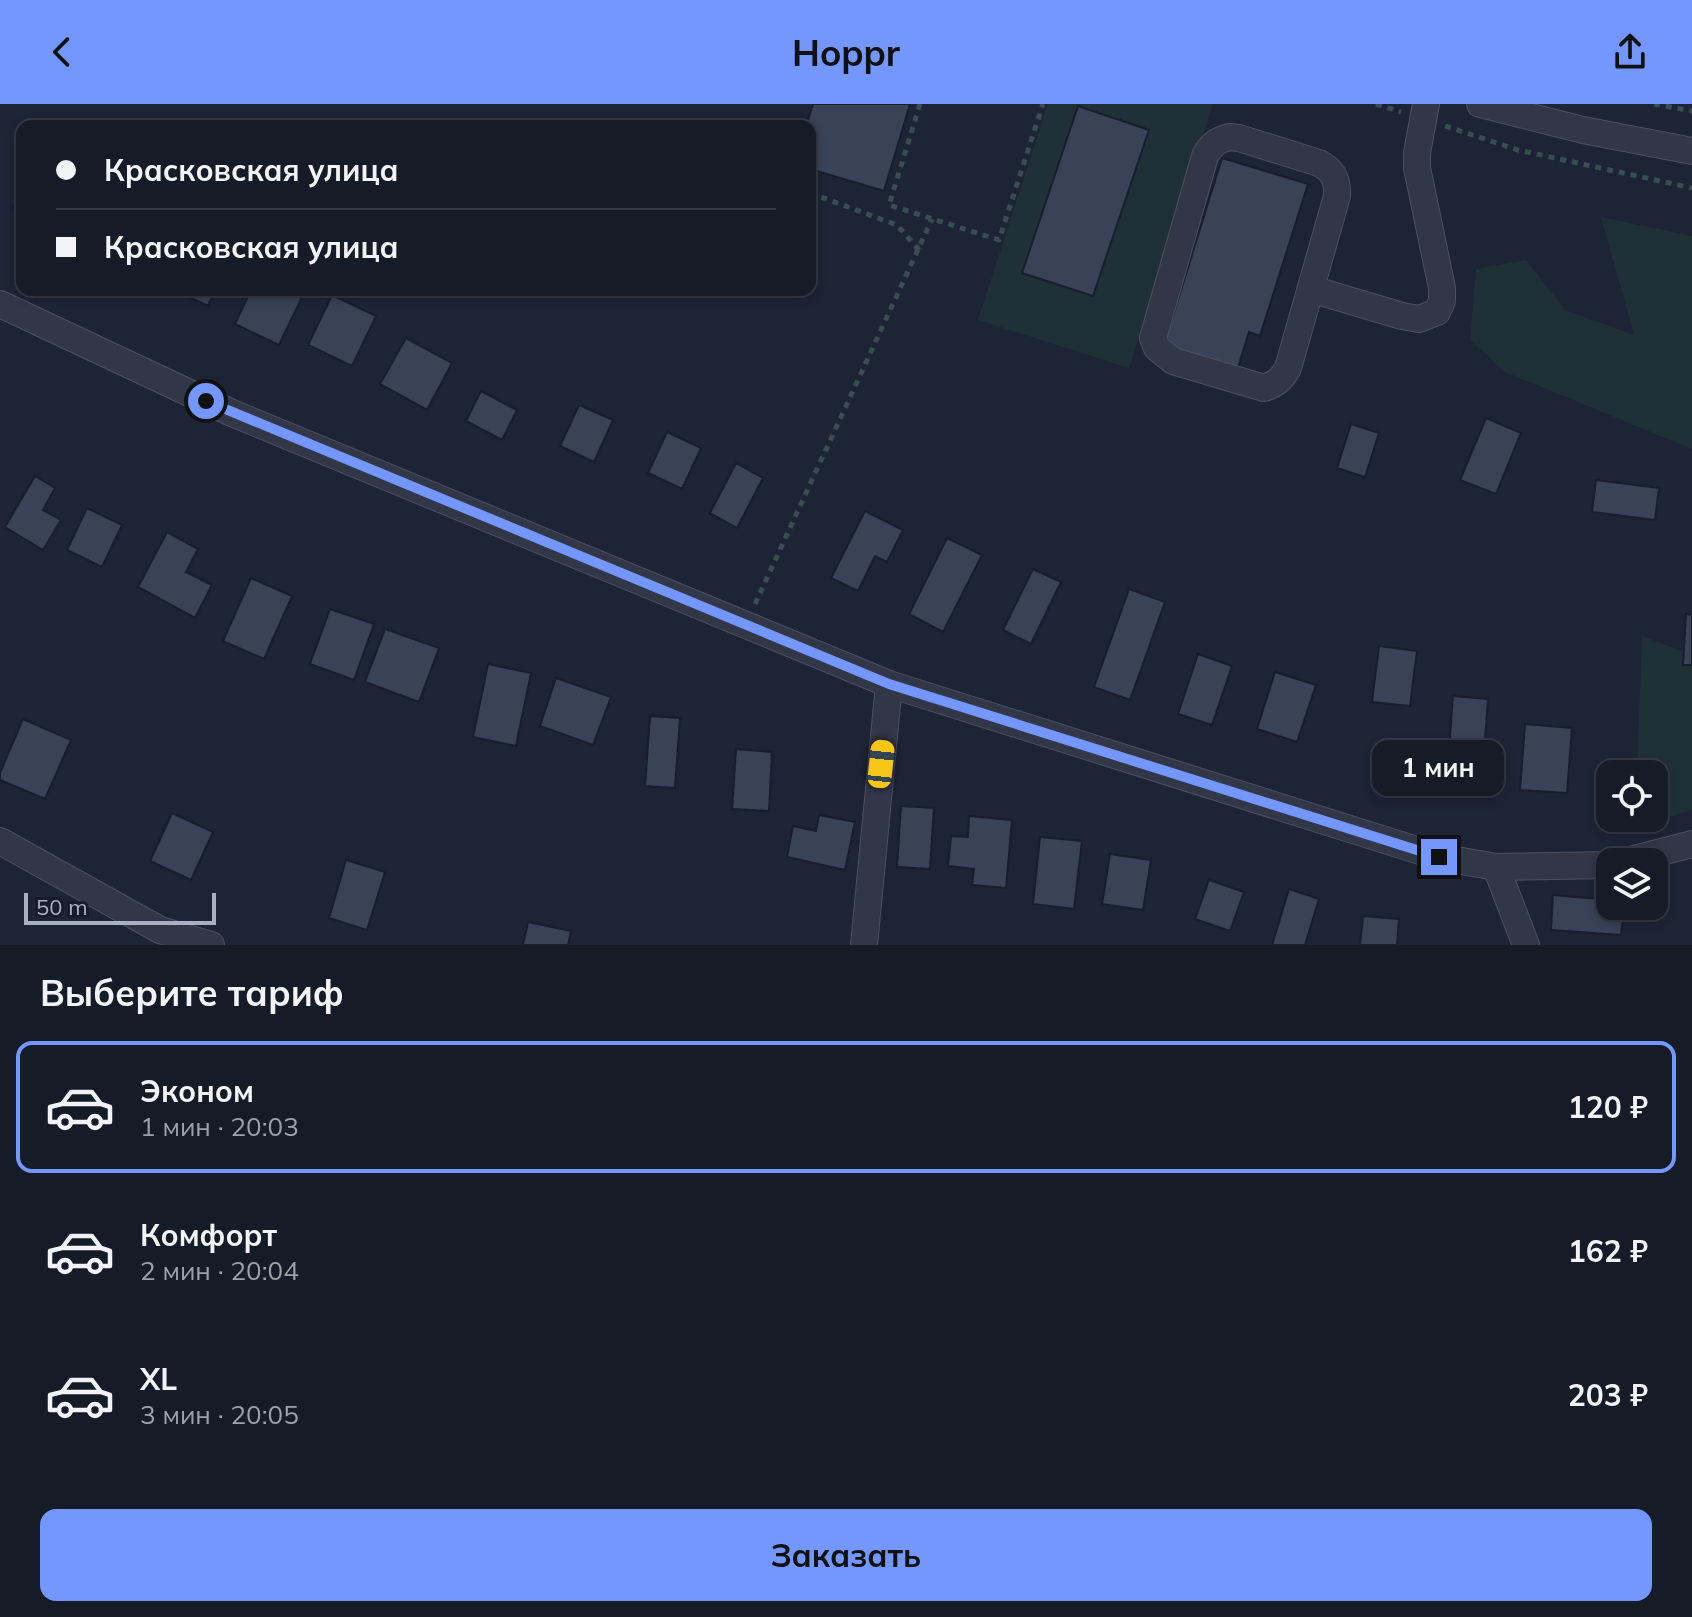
<!DOCTYPE html>
<html lang="ru">
<head>
<meta charset="utf-8">
<style>
	:root { --surface:#161b28; --page:#232834; --text:#f1f3f6; --muted:#9ea1a8; --line:#353945; --accent:#7497ff }
	body { margin:0; font-family:Mulish,sans-serif; background:var(--page); color:var(--text); height:100vh; display:flex; flex-direction:column; font-size:30px; white-space:nowrap }
	* { box-sizing:border-box; margin:0 }
	p { font-size:26px; color:var(--muted) }
	.icon { flex:none; width:44px; height:44px; fill:none; stroke:currentColor; stroke-width:2; stroke-linecap:round; stroke-linejoin:round }
	.map { position:relative; height:841px; overflow:hidden }
	.panel { display:flex; flex-direction:column; background:var(--surface); flex:1 }
	.panel>* { flex:none }
	.guide { position:absolute; left:16px; top:16px; width:800px; height:176px; border-radius:16px; box-shadow:0 4px 12px #0003,0 0 0 2px var(--line); display:grid; align-content:center; height:176px; padding:0 40px; background:var(--surface) }
	.controls { position:absolute; left:1596px; top:656px; display:grid; gap:16px }
	.controls a { display:grid; place-items:center; width:72px; height:72px; border-radius:16px; background:var(--surface); box-shadow:0 4px 12px #0003,0 0 0 2px var(--line); font-size:40px }
	.scale { position:absolute; left:24px; bottom:20px; width:192px; box-sizing:border-box; padding-left:8px; border:4px solid #aab0c4; border-top:0; font-size:22px; line-height:28px; white-space:nowrap; color:#aab0c4; -webkit-text-stroke:6px #161c2b; paint-order:stroke }
	.end { position:absolute; width:36px; height:36px; margin:-18px; border:10px solid #7497ff; background:#111; box-shadow:0 0 0 4px #111 }
	.from { border-radius:50% }
	.bubble { position:absolute; height:56px; border-radius:16px; background:var(--surface); box-shadow:0 4px 12px #0003,0 0 0 2px var(--line); font-size:26px; font-weight:700; line-height:56px; text-align:center }
	.car { position:absolute; width:24px; height:48px; margin:-24px -12px; border-radius:10px; box-shadow:0 0 6px 2px #0007; background:linear-gradient(#f5c518 24%,#345 0 40%,#f5c518 0 76%,#345 0 86%,#f5c518 0) }
	.guide b { display:flex; align-items:center; gap:28px; height:76px; font-size:30px }
	.guide b+b { border-top:2px solid var(--line) }
	.guide i { width:20px; height:20px; background:var(--text) }
	ul { padding:0; list-style:none }
	li { display:flex; align-items:center; gap:24px; height:132px; margin:0 16px 12px; padding:0 24px; border:4px solid transparent; border-radius:16px }
	li div { flex:1 }
	li b { display:block; font-size:30px }
	li em { font-style:normal; font-weight:700 }
	li.active { border-color:var(--accent) }
	li>.icon { width:72px; height:72px; stroke-width:1.5 }
	h2 { padding:0 40px; font-size:36px; line-height:96px }
	.cta { display:flex; gap:16px; margin-top:auto; padding:16px 40px }
	.cta a { flex:1; height:92px; border-radius:16px; background:var(--accent); color:#111; font-size:32px; font-weight:700; line-height:92px; text-align:center }
	header { display:flex; justify-content:space-between; align-items:center; height:104px; padding:0 40px; background:var(--accent); color:#111; font-size:36px; font-weight:700 }
	.map>svg:first-child { display:block }
</style>
</head>
<body>
<header><svg class="icon" aria-label="back" viewBox="0 0 24 24"><path d="M15 5l-7 7 7 7"/></svg>Hoppr<svg class="icon" aria-label="share" viewBox="0 0 24 24"><path d="M12 15V3M7 8l5-5 5 5M5 13v7h14v-7"/></svg></header>
<div class="map">
<svg width="1692" height="841" viewBox="0 0 1692 841">
	<rect width="100%" height="100%" fill="#1d2436"/>
	<path fill="#1f3137" d="M1048,0h165l-84,264 -151,-48z
		M1601,113l91,19v213l-187,-77 -35,-32 6,-71 50,-9 39,50 69,25z
		M1642,532l50,19v155l-58,18 1,-10h19v-44h-17z"/>
	<path fill="#394257" stroke="#181e2d" stroke-width="2" d="M813,0h97l-26,87 -74,-22v-43h-4z
		M1078,2l71,24 -56,166 -71,-23z
		M1222,54l86,26 -48,152 -11,-4 -12,39 -74,-23z
		M22,83v27l-10,-4z
		M174,186h41l-7,16z
		M251,186h42l10,5 -24,50 -44,-21z
		M332,191l44,21 -24,50 -44,-21z
		M406,234l46,25 -25,47 -47,-26z
		M481,287l36,19 -15,30 -36,-19z
		M579,301l34,15 -19,42 -34,-16z
		M1486,314l35,15 -25,61 -36,-14z
		M1351,320l28,9 -14,44 -28,-9z
		M667,328l34,16 -19,41 -34,-16z
		M736,359l27,15 -26,50 -27,-15z
		M35,372l20,12 -12,22 18,10 -18,30 -38,-23z
		M1596,376l63,8 -4,32 -63,-8z
		M87,404l35,17 -20,42 -35,-17z
		M865,407l38,19 -16,32 -12,-6 -17,35 -27,-13z
		M167,428l31,17 -12,23 26,13 -17,33 -57,-31z
		M947,434l35,17 -39,77 -34,-18z
		M1033,465l28,13 -30,62 -28,-14z
		M251,474l41,18 -28,63 -41,-18z
		M1129,485l36,13 -35,98 -36,-13z
		M330,505l44,15 -20,56 -44,-16z
		M1686,510l6,1v50h-9z
		M385,525l54,19 -20,54 -54,-20z
		M1379,542l38,5 -7,55 -38,-4z
		M1198,550l34,12 -20,59 -34,-11z
		M488,560l43,9 -15,73 -43,-9z
		M1275,568l41,13 -19,57 -40,-13z
		M556,574l55,19 -18,48 -53,-19z
		M1453,592l35,3 -4,54 -35,-3z
		M650,612l30,2 -5,70 -30,-2z
		M23,615l48,21 -26,59 -45,-19v-7z
		M1525,620l47,4 -5,65 -47,-3z
		M736,645l36,3 -3,59 -37,-2z
		M901,702l33,2 -4,61 -33,-2z
		M172,709l41,19 -22,48 -41,-19z
		M819,711l36,7 -10,48 -58,-13 6,-31 23,5z
		M969,712l43,4 -6,68 -34,-3 2,-16 -26,-3 3,-30 17,1z
		M1040,733l42,4 -8,68 -41,-5z
		M1110,750l41,6 -8,50 -41,-6z
		M346,756l39,12 -18,58 -38,-12z
		M1209,776l35,12 -14,39 -35,-12z
		M1289,785l30,10 -14,46h-33z
		M1553,791l57,5v6h14l-3,29 -70,-5z
		M1363,812l36,3 -2,26h-37z
		M528,818l43,9 -3,14h-45z"/>
	<g fill="none" stroke-linecap="round" stroke-linejoin="round">
		<g stroke="#4b5162" stroke-width="28">
			<path id="minor" d="M1480,0l103,26 109,21
				M1229,33l10,1 80,25c14,7 19,17 18,33l-49,172c-6,11 -12,16 -24,20l-91,-27 -16,-13 -4,-10 52,-182c6,-11 12,-16 24,-19z
				M1311,185l91,27 17,3 18,-7 5,-11v-13l-25,-120v-15l9,-49
				M0,200l232,109 657,271 550,173 57,10 114,-2
				M0,737l160,89 51,15
				M1622,758l70,-18
				M1496,763l30,78
				M864,841l25,-261"/>
		</g>
		<path stroke="#394d52" stroke-width="5" stroke-dasharray="6 6" stroke-linecap="butt" d="M920,0l-31,101 110,35 44,-136
			M1376,0l25,8
			M1654,0l38,7
			M1445,22l73,24 174,38
			M810,89l87,32 22,25
			M755,500l177,-385"/>
		<use href="#minor" stroke="#313747" stroke-width="26"/>
	</g>
	<g fill="none" stroke-linecap="round" stroke-linejoin="round">
		<path stroke="#7497ff" stroke-width="10" d="M206,297l683,283 550,173"/>
	</g>
</svg>
<div class="controls">
<a><svg class="icon" aria-label="locate" viewBox="0 0 24 24"><circle cx="12" cy="12" r="6"/><path d="M12 2v4M12 18v4M2 12h4M18 12h4"/></svg></a>
<a><svg class="icon" aria-label="layers" viewBox="0 0 24 24"><path d="M12 4l9 5-9 5-9-5zM3 14l9 5 9-5"/></svg></a>
</div>
<div class="scale">50 m</div>
<i class="end from" style="left:206px;top:297px"></i>
<i class="end" style="left:1439px;top:753px"></i>
<div class="bubble" style="left:1372px;top:636px;width:132px">1 мин</div>
<i class="car" style="left:881px;top:660px;rotate:6deg"></i>
<div class="guide">
<b><i class="from"></i>Красковская улица</b>
<b><i></i>Красковская улица</b>
</div>
</div>
<section class="panel">
<h2>Выберите тариф</h2>
<ul>
<li class="active"><svg class="icon" aria-label="car" viewBox="0 0 24 24"><path d="M5 17H2v-5l4-1 3-4h7l3 4 3 1v5h-3M9 17h6M6 11h13"/><circle cx="7" cy="17" r="2"/><circle cx="17" cy="17" r="2"/></svg><div><b>Эконом</b><p>1 мин · 20:03</p></div><em>120 ₽</em></li>
<li><svg class="icon" aria-label="car" viewBox="0 0 24 24"><path d="M5 17H2v-5l4-1 3-4h7l3 4 3 1v5h-3M9 17h6M6 11h13"/><circle cx="7" cy="17" r="2"/><circle cx="17" cy="17" r="2"/></svg><div><b>Комфорт</b><p>2 мин · 20:04</p></div><em>162 ₽</em></li>
<li><svg class="icon" aria-label="car" viewBox="0 0 24 24"><path d="M5 17H2v-5l4-1 3-4h7l3 4 3 1v5h-3M9 17h6M6 11h13"/><circle cx="7" cy="17" r="2"/><circle cx="17" cy="17" r="2"/></svg><div><b>XL</b><p>3 мин · 20:05</p></div><em>203 ₽</em></li>
</ul>
<div class="cta"><a>Заказать</a></div>
</section>
</body>
</html>
